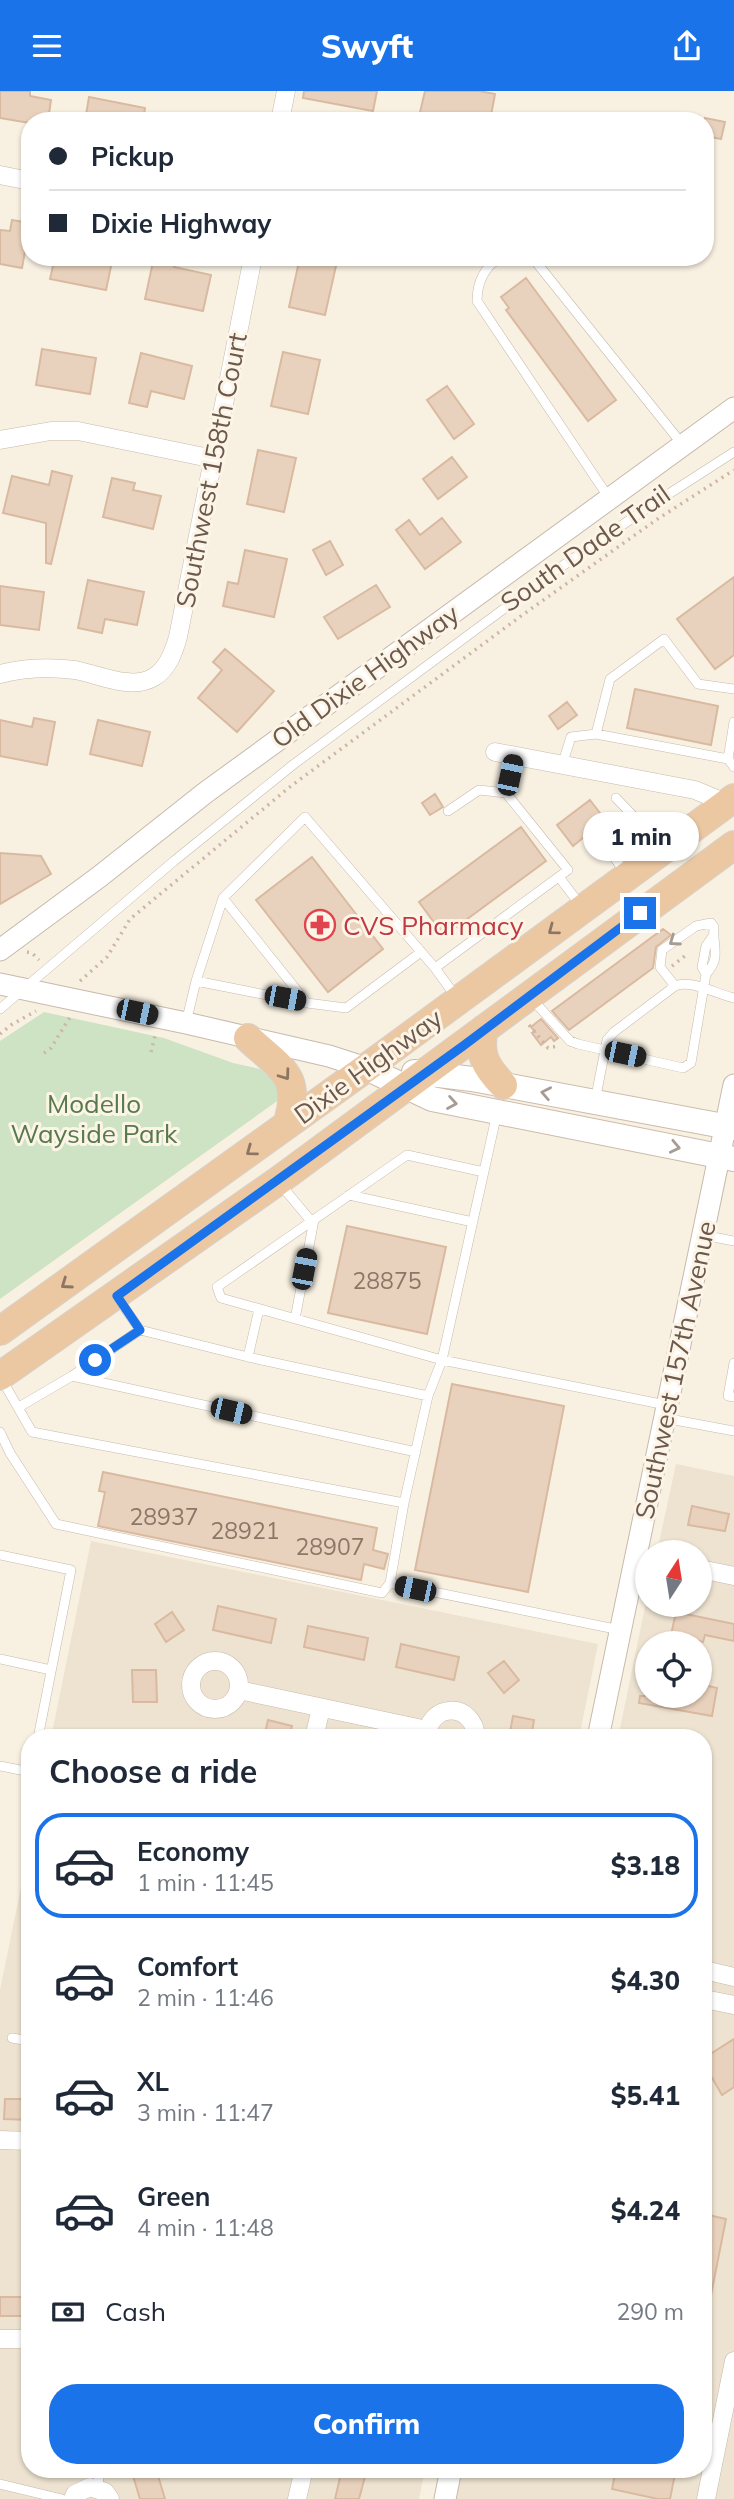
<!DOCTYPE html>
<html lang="en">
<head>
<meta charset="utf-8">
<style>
	:root { --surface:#fff; --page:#f6f6f7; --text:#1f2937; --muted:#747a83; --line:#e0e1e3; --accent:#1a73e8 }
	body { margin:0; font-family:Mulish,sans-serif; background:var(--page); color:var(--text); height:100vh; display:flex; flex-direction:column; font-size:26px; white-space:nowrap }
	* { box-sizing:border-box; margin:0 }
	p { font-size:23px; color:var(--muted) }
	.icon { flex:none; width:38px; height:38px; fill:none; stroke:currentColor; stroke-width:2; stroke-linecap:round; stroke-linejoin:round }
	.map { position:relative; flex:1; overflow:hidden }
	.panel { position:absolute; left:21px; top:1638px; width:691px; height:749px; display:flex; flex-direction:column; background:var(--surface); border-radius:28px; box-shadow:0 2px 5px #0004 }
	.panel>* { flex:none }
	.guide { position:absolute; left:21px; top:21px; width:693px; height:154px; border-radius:28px; box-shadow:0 2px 5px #0004; display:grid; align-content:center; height:154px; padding:0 28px; background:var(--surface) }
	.needle { width:46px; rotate:12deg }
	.buttons { position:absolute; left:635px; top:1449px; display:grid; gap:14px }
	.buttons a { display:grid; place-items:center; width:77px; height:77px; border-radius:50%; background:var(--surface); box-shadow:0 2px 5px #0004; font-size:35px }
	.end { position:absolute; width:32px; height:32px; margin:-16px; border:9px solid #1a73e8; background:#fff; box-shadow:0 0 0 4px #fff }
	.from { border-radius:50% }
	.bubble { position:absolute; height:49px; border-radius:24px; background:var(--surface); box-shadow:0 2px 5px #0004; font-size:23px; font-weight:800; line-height:49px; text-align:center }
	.car { position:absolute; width:21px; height:42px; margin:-21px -10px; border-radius:9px; box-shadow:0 0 5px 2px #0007; background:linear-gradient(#222 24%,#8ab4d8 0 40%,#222 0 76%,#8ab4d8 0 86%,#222 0) }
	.guide b { display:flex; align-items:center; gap:24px; height:66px; font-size:26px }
	.guide b+b { border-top:2px solid var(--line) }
	.guide i { width:18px; height:18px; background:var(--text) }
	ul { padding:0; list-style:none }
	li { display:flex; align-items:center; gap:21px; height:105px; margin:0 14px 10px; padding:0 14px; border:4px solid transparent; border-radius:28px }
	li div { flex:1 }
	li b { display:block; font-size:26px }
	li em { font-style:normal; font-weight:800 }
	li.active { border-color:var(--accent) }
	li>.icon { width:63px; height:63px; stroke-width:1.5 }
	h2 { padding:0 28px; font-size:32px; line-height:84px }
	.pay { display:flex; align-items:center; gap:18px; height:77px; padding:0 28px; font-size:26px }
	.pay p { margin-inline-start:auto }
	.action { display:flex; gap:14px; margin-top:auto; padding:14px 28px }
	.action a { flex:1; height:80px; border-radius:28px; background:var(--accent); color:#fff; font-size:28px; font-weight:800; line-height:80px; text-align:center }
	header { display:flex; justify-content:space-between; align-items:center; height:91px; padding:0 28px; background:var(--accent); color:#fff; font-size:32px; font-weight:800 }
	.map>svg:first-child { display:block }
</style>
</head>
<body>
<header><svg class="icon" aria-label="menu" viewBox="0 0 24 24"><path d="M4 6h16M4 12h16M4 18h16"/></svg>Swyft<svg class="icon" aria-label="share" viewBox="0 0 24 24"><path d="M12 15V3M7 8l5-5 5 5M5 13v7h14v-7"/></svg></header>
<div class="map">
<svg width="734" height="2408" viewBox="0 0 734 2408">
	<rect width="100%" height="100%" fill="#f8f1e2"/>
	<path fill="#eee3d1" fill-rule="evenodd" d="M676,1373l58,12v1023h-278l6,-30h242v-731h-86l29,-141 1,8h52v-53h-43zM648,1552h52v53h-52z
		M91,1450l507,103 -19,94h-528z
		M30,1752v626h395l-6,30h-419v-509z"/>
	<path fill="#cee3c3" d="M44,921l120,26 69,25 27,6 18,15 2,15 -280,200v-258z"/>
	<path fill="#e9d2bd" stroke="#d9baa0" stroke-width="2" d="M0,0h30v5l21,4 -3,21h-18v2l-30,-5z
		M304,0h73l-4,20 -70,-13z
		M425,0h54l16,3 -5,27h-72z
		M89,6l56,11 -2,13h-58z
		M705,27l20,4 -4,17 -16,-3z
		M12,129l18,3 -8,45 -22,-4v-34l10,1z
		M55,166h58l-7,33 -56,-11z
		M154,166h22l-2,10 37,8 -8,36 -58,-12z
		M300,166h38l-13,58 -36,-8z
		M526,187l90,122 -28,21 -82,-111 3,-2 -8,-11z
		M42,258l54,9 -6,36 -54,-9z
		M283,261l37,8 -12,54 -37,-8z
		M141,262l51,13 -8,33 -33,-8 -4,16 -18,-4z
		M447,295l27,38 -20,15 -27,-39z
		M258,359l38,8 -12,54 -37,-8z
		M452,366l15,20 -29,22 -15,-20z
		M52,380l20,5 -21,88 -5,-1v-40l-43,-10 9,-37 37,9z
		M112,387l23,5 -2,7 28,6 -8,33 -50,-12z
		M442,427l19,24 -36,27 -29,-39 13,-10 11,15z
		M330,450l13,24 -17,10 -13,-25z
		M245,459l42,9 -13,58 -51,-11 5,-24 10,2z
		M734,486v78l-19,14 -38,-50z
		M88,489l56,12 -7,33 -32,-6 -3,14 -24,-5z
		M376,494l14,22 -52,32 -14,-22z
		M0,495l44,6 -5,38 -39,-5z
		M225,558l49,42 -37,41 -39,-34 24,-28 -9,-8z
		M635,598l83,17 -7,39 -84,-17z
		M567,611l10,13 -19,14 -9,-13z
		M34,627l21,4 -8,43 -47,-9v-36l32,7z
		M98,629l52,12 -8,34 -52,-12z
		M435,703l8,13 -13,8 -8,-12z
		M590,709l16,21 -7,5 -8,1 -2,6 -16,13 -16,-21z
		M521,736l25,34 -102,75 -25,-34z
		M0,762l41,3 10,18 -51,30z
		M312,766l71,92 -55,43 -72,-92z
		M663,838l8,6 -15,12 -3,21 -84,62 -17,-19z
		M541,928l17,19 -4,3 -3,-4 -10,8 -9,-12 3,-1 -4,-5z
		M347,1135l99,21 -19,87 -99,-21z
		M452,1293l112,22 -36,186 -113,-22z
		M103,1381l274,56 -4,22 15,4 -4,15 -20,-5 -3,16 -263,-54 7,-34 -6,-1z
		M692,1415l37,8 -4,17 -37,-6z
		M218,1515l58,13 -5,24 -58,-13z
		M172,1521l12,18 -18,12 -11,-18z
		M676,1521l58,12v17l-29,-6 -2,7 -32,-7z
		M308,1535l60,12 -4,22 -60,-13z
		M401,1553l58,13 -5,23 -58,-13z
		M504,1570l15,19 -15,13 -16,-20z
		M132,1579h24l1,32h-24z
		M700,1593l17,4 -5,28 -73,-13 1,-7h60z
		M513,1625l21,4 -3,18h-22z
		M268,1629l24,6 -3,12h-25z
		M734,1948v48l-12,8 -18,-31v-6z
		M5,2008h25v21l-26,-1z
		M704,2123l22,5 -16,81 -6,-1z
		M0,2206h30v19h-30z
		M131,2378h25l9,30h-25z
		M342,2378h25l-8,30h-24z
		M616,2378h60l-6,30h-12l-46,-10z"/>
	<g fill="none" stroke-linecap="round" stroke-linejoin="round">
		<g stroke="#c7b9ab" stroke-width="10">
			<path id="service" d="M502,166c-17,8 -25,25 -25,44l132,197
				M523,166l13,5 146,182
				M596,643l14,-55 54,-40 34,45 36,5
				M728,668l6,-37
				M562,674l9,-28 25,-3 132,25 6,8
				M506,702l8,-37
				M616,707l47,49
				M596,741l30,42
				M559,786l22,29
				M223,807l84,105
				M435,877l133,-98 -62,-77 -27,-3 -31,21
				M706,883l-4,-7 4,-21 7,-10
				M196,890l111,22 39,5 75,-56
				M531,907l39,43 8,3 105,24 8,-5 15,-89c16,-17 6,-28 8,-47l-3,-4 -15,3 -34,24 -2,17 15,19
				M0,918l174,-148 120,-97 261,-193 95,-65 84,-54
				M186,932l10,-42 27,-83 82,-81 130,151 21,29
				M595,1010l12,-61 7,-8 61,-46c16,-7 41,8 59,12
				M484,1081l-77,-17 -190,132 4,11 221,62 224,45
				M281,1094l30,36
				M349,1104l124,27
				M703,1144l31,6
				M117,1206l23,33
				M295,1228l19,-99
				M248,1266l11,-48
				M734,1272l-6,33 6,1
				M1,1287l31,54 372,71 24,-107 -180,-39 -108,-27 -68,46 344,76
				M428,1305l14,-36 55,-247
				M19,1316l53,-31
				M664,1327l70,13
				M0,1341l10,21 46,71 326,69 8,-10
				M404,1412l-14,80 230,47
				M0,1464l71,15 -33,168
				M0,1568l51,11
				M0,1675l30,6
				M12,1947l18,3
				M0,2393l62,15
				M98,2399l1,-21"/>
		</g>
		<g stroke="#c7b9ab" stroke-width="19">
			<path id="minor" d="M280,30l6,-30
				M0,84l30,6
				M0,349l51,-9h27l136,28
				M0,583c24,-6 51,-7 75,-4 23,4 57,21 79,7 14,-8 20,-26 24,-40l75,-380
				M495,661l200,38 31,13
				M700,1478l34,7
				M191 1594a24 24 0 1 1 48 0a24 24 0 1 1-48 0Z
				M239,1599l188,40
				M314,1647l7,-30
				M427,1647c0,-36 48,-37 49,0
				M704,1879l30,7
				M704,1908l30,6
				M0,2049l30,1
				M0,2248h30
				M73,2408l2,-5 15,-7 15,5 5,7
				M297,2408l7,-30
				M706,2408l28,-138"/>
		</g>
		<g stroke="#c7b9ab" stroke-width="23">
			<path id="tertiary" d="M0,859l99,-73 106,-84 529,-385
				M0,893l186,39 143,33 37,12
				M598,1647l136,-653
				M445,2408l6,-30"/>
		</g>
		<g stroke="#ccbbab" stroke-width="26">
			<path id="secondary" d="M366,977l66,31 302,60
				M414,981l58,7 262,49"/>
		</g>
		<g stroke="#d6d1cd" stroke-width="30">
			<path id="trunk" d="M484,938c-6,26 2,38 19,56
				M248,947c33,31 55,37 39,87
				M0,1240l366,-263 368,-270
				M0,1285l278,-195 456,-336"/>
		</g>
		<path stroke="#cdb5a1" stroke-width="3.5" stroke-dasharray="2 5" stroke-linecap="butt" d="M27,861l5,1 7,7
			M672,875l14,-11
			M80,890l27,-24 23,-38 161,-133 230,-170 135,-96 78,-50
			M529,934l19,23 10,-2
			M0,943l11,-9 25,-14
			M151,961l4,-16
			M44,962l7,-5 19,-31"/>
		<use href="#service" stroke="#fff" stroke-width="9"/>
		<use href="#minor" stroke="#fff" stroke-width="18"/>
		<use href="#tertiary" stroke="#fff" stroke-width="21"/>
		<use href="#secondary" stroke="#fff" stroke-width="24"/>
		<use href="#trunk" stroke="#ecc8a2" stroke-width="28"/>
	</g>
	<defs><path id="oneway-chevron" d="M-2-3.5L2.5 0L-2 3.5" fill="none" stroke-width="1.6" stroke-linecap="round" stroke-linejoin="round" transform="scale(1.75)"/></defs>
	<g stroke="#8c7562">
		<use href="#oneway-chevron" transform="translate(553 839) rotate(143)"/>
		<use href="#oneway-chevron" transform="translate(285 984) rotate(54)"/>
		<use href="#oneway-chevron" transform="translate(251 1060) rotate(144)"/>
		<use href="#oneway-chevron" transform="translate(66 1193) rotate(145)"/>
	</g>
	<g stroke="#a79b94">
		<use href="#oneway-chevron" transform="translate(674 850) rotate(145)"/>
		<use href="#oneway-chevron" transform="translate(546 1002) rotate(-169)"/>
		<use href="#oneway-chevron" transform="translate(452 1012) rotate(10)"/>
		<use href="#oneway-chevron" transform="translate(675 1056) rotate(12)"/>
	</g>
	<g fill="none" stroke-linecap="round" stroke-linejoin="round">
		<path stroke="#1a73e8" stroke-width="9" d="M95,1269l45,-30 -23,-34 346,-250 177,-133"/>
	</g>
	<defs>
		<g id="pharmacy-ring" transform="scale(1.575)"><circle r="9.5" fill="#fcf5e7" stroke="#e0444e" stroke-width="1.5"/><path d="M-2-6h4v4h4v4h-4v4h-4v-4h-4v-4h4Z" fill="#e0444e"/></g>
	</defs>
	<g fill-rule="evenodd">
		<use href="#pharmacy-ring" x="320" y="834"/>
	</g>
	<g text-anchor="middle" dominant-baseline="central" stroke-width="6" stroke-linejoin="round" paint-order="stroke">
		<g font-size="23" fill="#8b7768">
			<text x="387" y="1189">28875</text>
			<text x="164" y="1425">28937</text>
			<text x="245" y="1439">28921</text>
			<text x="330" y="1455">28907</text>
		</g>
		<g font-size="26" fill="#6c594c" stroke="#fcf5e7">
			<text transform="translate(211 379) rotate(-79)">Southwest 158th Court</text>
			<text transform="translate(585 457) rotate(-35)">South Dade Trail</text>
			<text transform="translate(365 585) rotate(-36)">Old Dixie Highway</text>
			<text transform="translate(368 975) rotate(-36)">Dixie Highway</text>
			<text transform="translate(675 1279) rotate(-78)">Southwest 157th Avenue</text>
		</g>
		<g font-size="26" fill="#be3a42" stroke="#fcf5e7" text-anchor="start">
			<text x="343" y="834">CVS Pharmacy</text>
		</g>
		<g font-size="26" fill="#577a4c" stroke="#fcf5e7">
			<text x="94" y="1012">Modello<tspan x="94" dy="30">Wayside Park</tspan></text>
		</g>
	</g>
</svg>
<div class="buttons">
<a><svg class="needle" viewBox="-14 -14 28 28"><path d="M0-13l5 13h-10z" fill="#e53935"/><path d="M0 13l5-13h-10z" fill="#747a83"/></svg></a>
<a><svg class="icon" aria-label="locate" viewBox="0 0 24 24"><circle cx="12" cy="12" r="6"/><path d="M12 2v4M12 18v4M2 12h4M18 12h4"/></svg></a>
</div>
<i class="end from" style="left:95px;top:1269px"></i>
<i class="end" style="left:640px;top:822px"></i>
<div class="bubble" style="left:583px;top:721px;width:116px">1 min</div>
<i class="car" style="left:510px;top:684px;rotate:12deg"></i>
<i class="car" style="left:285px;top:907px;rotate:101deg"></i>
<i class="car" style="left:137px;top:921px;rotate:102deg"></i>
<i class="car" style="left:625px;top:963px;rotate:102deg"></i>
<i class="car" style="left:304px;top:1178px;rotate:11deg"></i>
<i class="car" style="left:231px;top:1320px;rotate:103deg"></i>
<i class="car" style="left:415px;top:1498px;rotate:282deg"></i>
<div class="guide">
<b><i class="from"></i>Pickup</b>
<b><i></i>Dixie Highway</b>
</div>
<section class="panel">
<h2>Choose a ride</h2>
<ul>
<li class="active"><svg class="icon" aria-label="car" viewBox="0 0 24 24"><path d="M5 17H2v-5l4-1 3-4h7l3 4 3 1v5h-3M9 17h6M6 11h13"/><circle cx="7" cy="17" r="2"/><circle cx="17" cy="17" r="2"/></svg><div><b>Economy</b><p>1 min · 11:45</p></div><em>$3.18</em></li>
<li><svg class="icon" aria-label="car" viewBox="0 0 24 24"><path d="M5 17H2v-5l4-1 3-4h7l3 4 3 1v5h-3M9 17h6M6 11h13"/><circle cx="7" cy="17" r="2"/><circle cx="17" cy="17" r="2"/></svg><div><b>Comfort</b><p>2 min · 11:46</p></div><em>$4.30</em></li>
<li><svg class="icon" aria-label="car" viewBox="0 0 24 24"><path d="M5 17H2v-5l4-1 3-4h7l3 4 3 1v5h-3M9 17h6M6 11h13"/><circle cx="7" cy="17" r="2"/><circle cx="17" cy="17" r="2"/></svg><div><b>XL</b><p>3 min · 11:47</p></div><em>$5.41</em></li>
<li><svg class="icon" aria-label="car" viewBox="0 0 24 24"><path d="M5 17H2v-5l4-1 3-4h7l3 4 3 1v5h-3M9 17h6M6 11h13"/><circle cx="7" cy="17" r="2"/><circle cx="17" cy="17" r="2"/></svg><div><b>Green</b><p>4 min · 11:48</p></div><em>$4.24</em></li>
</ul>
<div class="pay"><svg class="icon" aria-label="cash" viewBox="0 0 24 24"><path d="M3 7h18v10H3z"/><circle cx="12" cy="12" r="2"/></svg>Cash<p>290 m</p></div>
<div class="action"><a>Confirm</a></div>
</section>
</div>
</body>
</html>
